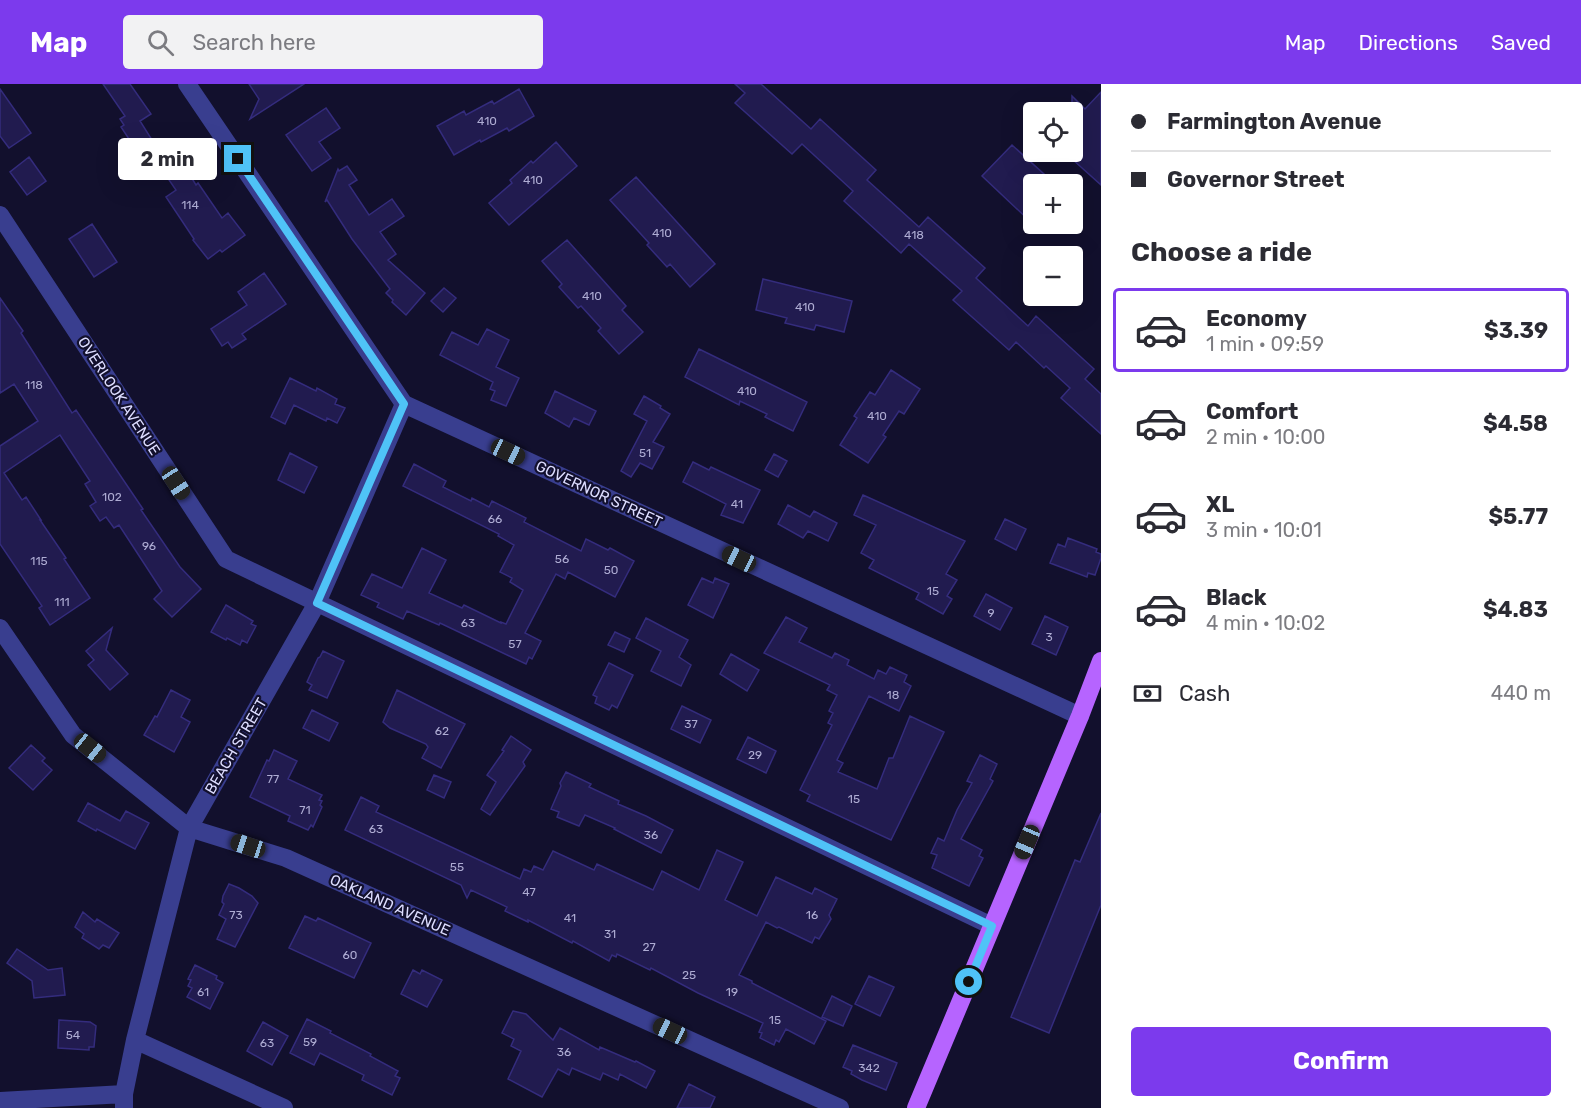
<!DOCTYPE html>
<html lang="en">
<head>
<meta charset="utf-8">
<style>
	:root { --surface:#fff; --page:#f2f2f3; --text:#2b2b33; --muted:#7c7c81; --line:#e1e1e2; --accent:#7c3aed }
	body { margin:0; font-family:Rubik,sans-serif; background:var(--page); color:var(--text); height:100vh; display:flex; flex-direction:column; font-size:22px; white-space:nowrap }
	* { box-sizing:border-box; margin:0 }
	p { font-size:20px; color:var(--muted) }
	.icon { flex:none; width:33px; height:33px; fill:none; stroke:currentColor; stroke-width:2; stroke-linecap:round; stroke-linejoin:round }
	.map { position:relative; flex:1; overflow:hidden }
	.side { display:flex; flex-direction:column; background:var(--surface); width:480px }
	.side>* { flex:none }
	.guide { display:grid; align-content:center; height:132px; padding:0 30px; background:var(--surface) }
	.buttons { position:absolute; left:1023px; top:18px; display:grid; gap:12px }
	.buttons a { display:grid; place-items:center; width:60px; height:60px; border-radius:6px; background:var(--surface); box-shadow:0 6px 24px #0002; font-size:30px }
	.end { position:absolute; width:27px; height:27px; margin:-14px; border:8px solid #4fc3f7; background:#111; box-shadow:0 0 0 3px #111 }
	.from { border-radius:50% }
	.bubble { position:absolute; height:42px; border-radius:6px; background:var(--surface); box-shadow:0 6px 24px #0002; font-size:20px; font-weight:700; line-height:42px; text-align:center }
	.car { position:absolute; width:18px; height:36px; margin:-18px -9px; border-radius:8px; box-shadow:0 0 4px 2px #0007; background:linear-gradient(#222 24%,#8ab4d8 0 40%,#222 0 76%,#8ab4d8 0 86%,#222 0) }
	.guide b { display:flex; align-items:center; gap:21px; height:57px; font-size:22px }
	.guide b+b { border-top:2px solid var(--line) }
	.guide i { width:15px; height:15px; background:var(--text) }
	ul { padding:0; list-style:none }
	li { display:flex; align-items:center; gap:18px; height:84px; margin:0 12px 9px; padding:0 18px; border:3px solid transparent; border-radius:6px }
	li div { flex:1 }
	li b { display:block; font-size:22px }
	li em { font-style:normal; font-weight:700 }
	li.selected { border-color:var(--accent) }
	li>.icon { width:54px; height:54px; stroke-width:1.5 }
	h2 { padding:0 30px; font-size:27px; line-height:72px }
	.pay { display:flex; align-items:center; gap:15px; height:66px; padding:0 30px; font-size:22px }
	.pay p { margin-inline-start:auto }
	.primary-button { display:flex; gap:12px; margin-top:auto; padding:12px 30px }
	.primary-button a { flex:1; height:69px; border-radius:6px; background:var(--accent); color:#fff; font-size:24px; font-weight:700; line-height:69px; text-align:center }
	header { display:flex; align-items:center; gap:36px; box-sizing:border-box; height:84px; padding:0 30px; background:var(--accent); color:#fff }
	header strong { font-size:28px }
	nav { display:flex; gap:33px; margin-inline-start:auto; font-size:21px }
	.search { width:420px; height:54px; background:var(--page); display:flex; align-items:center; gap:15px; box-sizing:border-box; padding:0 21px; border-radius:6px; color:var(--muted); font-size:22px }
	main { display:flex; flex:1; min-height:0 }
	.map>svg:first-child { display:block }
</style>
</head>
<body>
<header>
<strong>Map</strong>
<div class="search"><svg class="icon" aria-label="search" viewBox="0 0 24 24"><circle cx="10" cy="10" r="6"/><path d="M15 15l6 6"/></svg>Search here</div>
<nav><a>Map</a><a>Directions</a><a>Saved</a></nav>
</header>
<main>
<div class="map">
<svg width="1101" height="1024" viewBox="0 0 1101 1024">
	<rect width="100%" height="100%" fill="#12102d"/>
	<path fill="#211b4f" stroke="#342c7d" stroke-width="1.5" d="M103,0h27l21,30 -11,7 17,27 12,-7 27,44 2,-2 24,35 6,-5 17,22 -23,17 -2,-2 -12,9 -15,-19 1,-1 -28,-42 10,-7 -20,-29 -11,6 -14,-21 2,-1 -12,-18 3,-2 -4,-6 5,-3z
		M249,0h55l-54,35 9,-20z
		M735,0h26l50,45 9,-10 56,51 -9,10 52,47 9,-10 57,51 -9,10 52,48 8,-10 58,53 -9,10 16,15v40l-40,-36 9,-10 -24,-22 -2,2 -28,-26 -7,8 -56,-50 9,-9 -53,-47 -8,9 -57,-52 9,-10 -51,-47 -10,10 -57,-51 10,-10z
		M0,5l31,44 -22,15 -9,-12z
		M519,5l15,27 -25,15 -2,-3 -26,14 -1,-2 -26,15 -17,-29 27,-15 2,4 26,-14 2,3z
		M1101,8v93l-29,-26v-63l13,13z
		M326,24l14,20 -21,14 12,16 -19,13 -26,-36z
		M556,58l21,24 -68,59 -20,-22 23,-20 -2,-3 21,-19 2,2z
		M1012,61l43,39h-21v41l-52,-49z
		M29,73l17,24 -19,14 -17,-23z
		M347,82l10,14 -8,5 20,30 23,-16 12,17 -24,16 16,22 -8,6 37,33 -19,22 -14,-13 1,-2 -7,-7 4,-4 -38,-50 -25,-39 -2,2 13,-33 1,2z
		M636,93l79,87 -25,23 -20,-23 -3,3 -20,-22 2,-2 -39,-43z
		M92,140l25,38 -23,15 -25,-38z
		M567,156l59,66 -4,4 21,22 -24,22 -21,-23 3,-3 -20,-22 -3,2 -19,-21 3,-3 -20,-23z
		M264,189l22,31 -44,30 4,5 -14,9 -4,-6 -6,4 -11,-17 36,-24 -9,-13z
		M763,195l89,22 -8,31 -28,-7 -2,5 -29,-7 2,-5 -31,-8z
		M444,204l12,10 -13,14 -12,-11z
		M0,214l23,33 -2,2 51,80 4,-3 67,99 -2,1 39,57 21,22 -29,28 -18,-18 8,-8 -43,-66 -5,3 -8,-11 -6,4 -10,-15 6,-4 -11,-18 5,-3 -30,-46 -56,38 18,27 4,-3 15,23h-1l26,38 -2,1 26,39 -40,27 -11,-17 3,-2 -42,-62v-98l38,-25 -24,-37 -14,9z
		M487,245l22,11 -13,27 23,11 -13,28 -15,-6 4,-9 -5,-2 3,-7 -53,-27 12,-23 26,13z
		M699,265l108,53 -14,29 -28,-14 2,-3 -27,-13 -1,4 -54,-28z
		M891,286l29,19 -16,25 -5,-3 -16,24 3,2 -18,26 -28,-18 17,-27 -3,-2 16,-24 5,3z
		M290,294l26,13 1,-3 20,11 -2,5 10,4 -8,15 -10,-5 -1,3 -32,-16 -9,19 -14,-7z
		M555,307l41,20 -7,14 -15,-7 -5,9 -24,-14z
		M644,312l17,10 -1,2 10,6 -17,28 11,5 -12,22 -12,-6 -9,14 -10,-6 26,-50 -13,-7z
		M290,369l27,14 -13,26 -26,-13z
		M774,370l13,7 -9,16 -13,-7z
		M693,378l16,8 2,-3 49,23 -17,33 -22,-8 5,-11 -43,-22z
		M414,380l32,17 -3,6 28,14 1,-3 17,9 3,-6 34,17 -2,4 57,29 5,-12 22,11 2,-2 24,13 -19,36 -47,-25 -3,7 -9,-5 -31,59 16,8 -9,18 -3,-2 -3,7 -86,-41 -1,2 -32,-14 -4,8 -26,-12 2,-4 -18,-8 11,-21 30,14 20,-40 24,12 -17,33 33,15 2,-3 37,18v-1l5,2 17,-34 -13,-8 2,-4 -12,-6 14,-27 -16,-9 1,-2 -96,-48z
		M863,411l102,46 -19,33 11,6 -10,16 5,3 -9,15 -27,-15 3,-6 -50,-25 5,-8 -13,-7 15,-28 -22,-10z
		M788,421l22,12 4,-6 23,12 -9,18 -20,-10 -5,7 -25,-14z
		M1005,435l21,10 -10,21 -21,-11z
		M1068,454l29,11 -1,3 5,2v4l-6,17 -7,-2 -1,4 -37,-14 8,-19 7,3z
		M702,494l11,5 2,-5 14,6 -16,34 -25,-13z
		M986,510l26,14 -12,22 -26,-14z
		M226,521l27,16 -2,3 5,2 -9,17 -5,-3 -2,5 -13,-7 -1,2 -15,-8z
		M1045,532l23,11 -12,28 -24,-11z
		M786,533l21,11 -8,14 33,16 3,-5 14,7 -2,5 27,14 4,-9 8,4 4,-7 17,8 -3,7 7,4 -12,25 -30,-15 -32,64 6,3 -5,9 39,17 12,-31h4l17,-42 34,16 -53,108 -84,-39 3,-6 -10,-5 32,-65 -4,-2 5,-10 -4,-2 8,-16 -10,-5 3,-5 -66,-32z
		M646,534l42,22 -9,17 12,8 -10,21 -30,-15 10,-20 -25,-13z
		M112,544l-6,22 22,24 -18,16 -22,-25 6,-5 -8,-9z
		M615,548l15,7 -6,13 -16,-7z
		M323,567l21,10 -17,37 -18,-8 3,-5 -5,-3 11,-24 2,-1z
		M731,570l28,16 -12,21 -27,-17z
		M609,579l24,12 -16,33 -5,-3 -3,5 -14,-7 2,-6 -4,-2z
		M171,606l19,10 -9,17 9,5 -16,30 -30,-17 11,-19 2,1z
		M397,606l68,34 -24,44 -19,-10 6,-11 -2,-3 -36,-16 -7,-6z
		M682,622l29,14 -11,23 -29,-14z
		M312,626l26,13 -9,18 -26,-13z
		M511,652l20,14 -8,12 2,4 -35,49 -9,-6 15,-27 -9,-7 17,-24 -2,-1z
		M748,653l28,14 -10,22 -29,-14z
		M31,661l14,13 -3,3 10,9 -19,20 -24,-22z
		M274,666l23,11 -9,18 34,16 -3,5 3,1 -2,4 2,2 -9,20 -2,-2 -3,5 -20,-9 2,-5 -40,-19 17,-37 2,1z
		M980,671l17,9 -7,15 3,2 -32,58 21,11 -3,6 4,2 -14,28 -37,-18 5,-13 -6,-2 7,-15 6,3 13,-31 15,-27 -5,-2z
		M566,688l25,12 -2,3 30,14 -1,3 28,12 27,14 -12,23 -47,-24 1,-1 -30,-13 -6,11 -22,-9 2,-5 -8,-3 10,-23 -1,-3z
		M434,691l17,7 -7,16 -17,-8z
		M361,713l18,9 -3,6 144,67 4,-10 7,3 3,-6 9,4 10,-19 41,19 3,-6 56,26 9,-19 37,19 18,-40 26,12 -18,38 32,16 19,-39 36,17 3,-6 22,11 -8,16 2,4 -12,20 -4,-2 -3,6 -33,-16 -2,1 -11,-6 -27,53 13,6v2l74,38 -12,23 -28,-15 -7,13 -3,-2 -2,5 -14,-7 2,-5 -3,-1 4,-9 -65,-30 -47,-25 -1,2 -33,-16 -1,3 -4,-2 -3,6 -36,-20 -1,2 -44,-23v2l-23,-11 2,-4 -36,-17 -4,8 -6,-13 -116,-55z
		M88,719l32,18 6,-10 23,12 -14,26 -38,-20 -1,2 -18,-10z
		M1101,729v92l-52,128 -38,-16 64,-157 5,2z
		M229,800l10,4 13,8 6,7 -23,44 -18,-8 9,-20 -7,-4 5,-11 -2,-2 1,-6z
		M83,828l12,10 2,-3 22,14 -10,15 -6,-3 -4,4 -17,-11 2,-4 -9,-7z
		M305,832l11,5 2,-3 53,25 -17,35 -65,-30z
		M17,865l31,21 14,-2 3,27 -31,3 -2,-17 -25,-18z
		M195,881l22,11 -1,3 7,4 -13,26 -23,-12 5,-9 -4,-2 3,-6 -3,-1z
		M413,886l7,4 2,-4 20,10 -15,27 -26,-13z
		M869,892l25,11 -14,29 -25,-12z
		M832,912l20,10 -9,20 -21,-9z
		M513,927l13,3 27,26 7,-12 39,22 1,-3 35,15 1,-1 19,10 -9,17 -26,-14 -2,6 -15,-7 -3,7 -28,-12 -3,7 -11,-6 -16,28 -34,-18 13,-28 -10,-5 3,-7 -12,-6z
		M307,935l24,12 -1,2 41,21 -1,2 28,15 -3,5 5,2 -8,17 -30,-15 2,-5 -44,-22 -6,12 -24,-12z
		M59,936l31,2 6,4 -2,21h-5v3l-31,-2z
		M263,938l25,14 -16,29 -25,-14z
		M853,961l44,18 -11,27 -24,-10 -11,-6 1,-3 -9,-4z
		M689,1000l26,13 -5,11h-33z"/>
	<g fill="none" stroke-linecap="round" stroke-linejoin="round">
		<path stroke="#393e8f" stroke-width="18" d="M187,0l217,320 676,312
			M0,131l226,344 766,367
			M0,544l73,107 116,93 97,30 554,250
			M135,956l149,68
			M0,1017l124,-7
			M124,1024v-14l11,-54 54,-212 128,-225 87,-199"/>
		<path stroke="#b664ff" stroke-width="18" d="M916,1024l164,-392 21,-55"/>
	</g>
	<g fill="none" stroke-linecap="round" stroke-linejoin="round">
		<path stroke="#4fc3f7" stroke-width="8" d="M238,75l166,245 -87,199 675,323 -23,56"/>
	</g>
	<g text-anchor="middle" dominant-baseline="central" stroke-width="4.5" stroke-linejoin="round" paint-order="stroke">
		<g font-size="12" fill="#aeacd3">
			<text x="487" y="37">410</text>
			<text x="533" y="96">410</text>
			<text x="190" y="121">114</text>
			<text x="662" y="149">410</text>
			<text x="914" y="151">418</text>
			<text x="592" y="212">410</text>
			<text x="805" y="223">410</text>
			<text x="34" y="301">118</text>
			<text x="747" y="307">410</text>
			<text x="877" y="332">410</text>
			<text x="645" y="369">51</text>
			<text x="112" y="413">102</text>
			<text x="737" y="420">41</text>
			<text x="495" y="435">66</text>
			<text x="149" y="462">96</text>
			<text x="562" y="475">56</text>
			<text x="39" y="477">115</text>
			<text x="611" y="486">50</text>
			<text x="933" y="507">15</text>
			<text x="62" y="518">111</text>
			<text x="991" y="529">9</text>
			<text x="468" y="539">63</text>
			<text x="1049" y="553">3</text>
			<text x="515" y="560">57</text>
			<text x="893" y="611">18</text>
			<text x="691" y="640">37</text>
			<text x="442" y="647">62</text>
			<text x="755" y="671">29</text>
			<text x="273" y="695">77</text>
			<text x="854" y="715">15</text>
			<text x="305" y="726">71</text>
			<text x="376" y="745">63</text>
			<text x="651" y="751">36</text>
			<text x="457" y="783">55</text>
			<text x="529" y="808">47</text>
			<text x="236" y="831">73</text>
			<text x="812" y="831">16</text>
			<text x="570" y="834">41</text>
			<text x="610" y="850">31</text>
			<text x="649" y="863">27</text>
			<text x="350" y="871">60</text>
			<text x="689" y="891">25</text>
			<text x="203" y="908">61</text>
			<text x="732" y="908">19</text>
			<text x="775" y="936">15</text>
			<text x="73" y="951">54</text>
			<text x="310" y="958">59</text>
			<text x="267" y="959">63</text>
			<text x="564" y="968">36</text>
			<text x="869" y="984">342</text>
		</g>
		<g font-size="15" fill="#ddf" stroke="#12102d">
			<text transform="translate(119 312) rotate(57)">OVERLOOK AVENUE</text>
			<text transform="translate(599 410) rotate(25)">GOVERNOR STREET</text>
			<text transform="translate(236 662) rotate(-60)">BEACH STREET</text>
			<text transform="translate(390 821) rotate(24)">OAKLAND AVENUE</text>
		</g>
	</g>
</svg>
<div class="buttons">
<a><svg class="icon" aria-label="locate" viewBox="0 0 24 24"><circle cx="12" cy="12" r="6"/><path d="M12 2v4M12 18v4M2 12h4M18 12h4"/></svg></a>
<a>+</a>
<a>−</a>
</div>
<i class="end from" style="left:969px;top:898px"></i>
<i class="end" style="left:238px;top:75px"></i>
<div class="bubble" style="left:118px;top:54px;width:99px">2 min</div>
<i class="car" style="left:508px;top:368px;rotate:115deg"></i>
<i class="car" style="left:176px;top:399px;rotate:147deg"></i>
<i class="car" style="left:739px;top:475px;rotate:295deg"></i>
<i class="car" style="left:90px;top:664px;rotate:129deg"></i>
<i class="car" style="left:1027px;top:758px;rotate:203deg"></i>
<i class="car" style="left:248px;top:762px;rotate:288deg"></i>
<i class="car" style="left:670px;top:947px;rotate:295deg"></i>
</div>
<section class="side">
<div class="guide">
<b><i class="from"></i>Farmington Avenue</b>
<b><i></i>Governor Street</b>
</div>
<h2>Choose a ride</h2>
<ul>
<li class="selected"><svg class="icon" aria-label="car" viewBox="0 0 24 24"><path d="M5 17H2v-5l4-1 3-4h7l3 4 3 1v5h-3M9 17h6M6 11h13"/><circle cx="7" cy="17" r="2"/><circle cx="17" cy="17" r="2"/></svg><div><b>Economy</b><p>1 min · 09:59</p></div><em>$3.39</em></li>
<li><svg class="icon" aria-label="car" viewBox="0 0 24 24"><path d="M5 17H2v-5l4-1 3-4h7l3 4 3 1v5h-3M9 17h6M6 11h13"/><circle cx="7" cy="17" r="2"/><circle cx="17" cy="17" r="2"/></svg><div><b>Comfort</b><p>2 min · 10:00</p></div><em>$4.58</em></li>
<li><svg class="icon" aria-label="car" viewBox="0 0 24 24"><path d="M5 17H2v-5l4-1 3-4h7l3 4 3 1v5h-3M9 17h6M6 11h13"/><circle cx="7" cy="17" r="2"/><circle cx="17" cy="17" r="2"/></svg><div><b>XL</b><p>3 min · 10:01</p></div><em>$5.77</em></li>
<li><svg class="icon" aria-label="car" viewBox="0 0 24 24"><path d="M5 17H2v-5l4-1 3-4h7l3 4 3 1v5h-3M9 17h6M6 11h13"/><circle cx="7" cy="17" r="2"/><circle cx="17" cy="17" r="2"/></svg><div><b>Black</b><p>4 min · 10:02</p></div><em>$4.83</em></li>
</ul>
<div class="pay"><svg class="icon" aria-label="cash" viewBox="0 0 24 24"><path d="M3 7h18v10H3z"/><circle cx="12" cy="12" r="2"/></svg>Cash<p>440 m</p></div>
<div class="primary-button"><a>Confirm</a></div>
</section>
</main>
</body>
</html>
